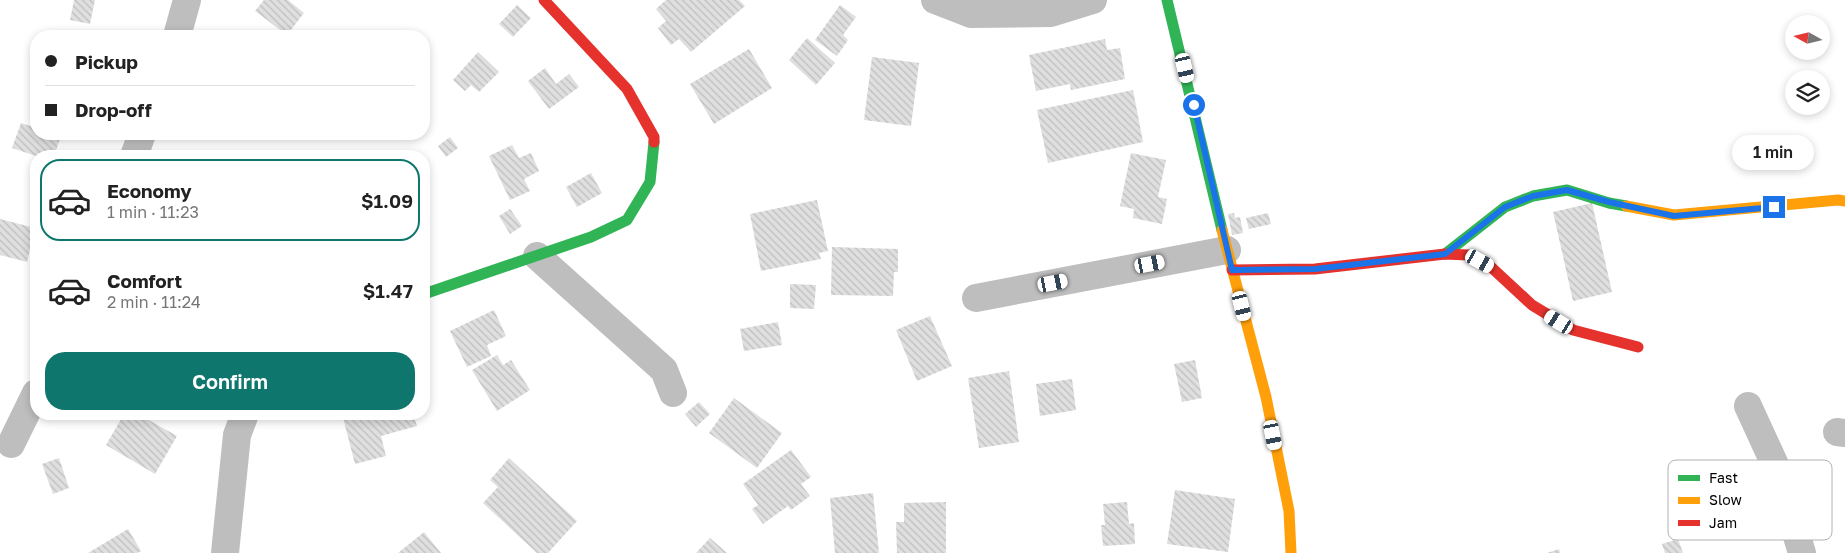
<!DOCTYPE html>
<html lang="en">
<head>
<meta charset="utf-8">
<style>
	:root { --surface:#fff; --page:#f6f6f6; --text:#222; --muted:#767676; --line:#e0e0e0; --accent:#0f766e }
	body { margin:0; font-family:"Golos Text",sans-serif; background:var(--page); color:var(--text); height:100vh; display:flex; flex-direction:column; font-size:19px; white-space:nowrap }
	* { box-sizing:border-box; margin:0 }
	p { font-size:16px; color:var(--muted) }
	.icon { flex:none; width:28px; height:28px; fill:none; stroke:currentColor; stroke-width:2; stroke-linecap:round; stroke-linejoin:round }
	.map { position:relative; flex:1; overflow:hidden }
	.sheet { position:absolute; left:30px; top:150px; width:400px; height:270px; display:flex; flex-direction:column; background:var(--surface); border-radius:20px; box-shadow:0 2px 8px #0003 }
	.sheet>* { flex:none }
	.top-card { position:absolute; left:30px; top:30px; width:400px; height:110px; border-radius:20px; box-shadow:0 2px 8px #0003; display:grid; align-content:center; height:110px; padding:0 15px; background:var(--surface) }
	.needle { width:32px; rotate:278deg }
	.tools { position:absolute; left:1785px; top:15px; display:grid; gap:10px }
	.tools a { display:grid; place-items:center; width:45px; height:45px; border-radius:50%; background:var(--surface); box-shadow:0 2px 8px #0003; font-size:25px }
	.end { position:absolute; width:22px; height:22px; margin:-11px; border:6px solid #1a73e8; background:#fff; box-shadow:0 0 0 2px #fff }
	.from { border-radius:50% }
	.bubble { position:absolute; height:35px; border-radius:18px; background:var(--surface); box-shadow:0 2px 8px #0003; font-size:16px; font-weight:600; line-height:35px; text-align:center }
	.car { position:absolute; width:15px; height:30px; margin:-15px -8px; border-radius:6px; box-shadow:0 0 4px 1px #0007; background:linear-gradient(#fff 24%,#345 0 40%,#fff 0 76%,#345 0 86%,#fff 0) }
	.top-card b { display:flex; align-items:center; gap:18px; height:48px; font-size:19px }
	.top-card b+b { border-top:1px solid var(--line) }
	.top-card i { width:12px; height:12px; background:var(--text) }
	ul { padding:9px 0 0; list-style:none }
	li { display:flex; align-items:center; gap:15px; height:82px; margin:0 10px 8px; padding:0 5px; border:2px solid transparent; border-radius:20px }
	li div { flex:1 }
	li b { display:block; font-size:19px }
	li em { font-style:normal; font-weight:600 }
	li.active { border-color:var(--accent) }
	li>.icon { width:45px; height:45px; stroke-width:1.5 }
	.primary-button { display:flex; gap:10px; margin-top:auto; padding:10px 15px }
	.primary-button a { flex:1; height:58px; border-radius:20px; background:var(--accent); color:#fff; font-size:20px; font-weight:600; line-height:58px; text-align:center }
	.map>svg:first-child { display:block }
</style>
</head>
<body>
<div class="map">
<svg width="1845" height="553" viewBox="0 0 1845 553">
	<defs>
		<pattern id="building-back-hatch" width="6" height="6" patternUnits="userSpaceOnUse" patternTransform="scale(1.25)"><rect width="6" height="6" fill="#dfdfdf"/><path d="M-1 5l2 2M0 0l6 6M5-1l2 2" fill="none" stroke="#bebebe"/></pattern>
	</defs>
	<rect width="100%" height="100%" fill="#fff"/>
	<path fill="url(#building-back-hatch)" d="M74,0h21l-5,24 -20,-4z
		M264,0h24l16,13 -17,22 -32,-24z
		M666,0h73l6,6 -54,46 -12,-13 -8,6 -13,-17 8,-7 -10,-12z
		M517,5l14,13 -18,19 -14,-13z
		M840,5l16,12 -13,18 5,5 -11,16 -22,-16z
		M807,38l28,25 -19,22 -27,-25z
		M1105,39l2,11 13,-2 5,31 -54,11 -1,-6 -34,7 -7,-36z
		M749,49l23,39 -58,36 -24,-40z
		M478,52l21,20 -20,20 -8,-7 -6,6 -12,-11z
		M872,57l47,6 -8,63 -47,-6z
		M545,68l11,16 13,-10 10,13 -30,22 -21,-28z
		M1133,90l10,52 -95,21 -11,-53z
		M21,123l15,5v6h18l7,2 -7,20h-18l-24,-8z
		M450,137l8,11 -12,9 -8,-11z
		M512,145l7,13 12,-5 8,18 -15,8 6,12 -20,9 -21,-44z
		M1131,153l35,7 -8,37 9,2 -5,25 -29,-6 1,-9 -14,-3z
		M591,173l11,20 -25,14 -11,-20z
		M817,200l11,51 -9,2 2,6 -60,12 -11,-57z
		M1592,203l20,89 -39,9 -20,-89z
		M510,209l12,17 -12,8 -11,-18z
		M1234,213l1,5 5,-1 3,16 -11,2 -4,-21z
		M1268,213l3,11 -22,5 -3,-11z
		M0,219l35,9 -8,34 -27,-7z
		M832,247l66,2v23h-4l-1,24 -62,-1z
		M790,284l26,1 -2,24 -24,-1z
		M494,310l12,26 -19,9 4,11 -24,11 -17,-36z
		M930,316l22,50 -35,15 -21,-51z
		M778,322l4,23 -38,6 -4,-22z
		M497,355l6,10 8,-5 19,30 -33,21 -25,-41z
		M1195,360l7,38 -20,4 -8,-38z
		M1009,371l10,71 -40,6 -11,-70z
		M1072,379l4,31 -36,6 -4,-32z
		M734,398l48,35 -25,35 -48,-35z
		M699,402l11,12 -14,13 -11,-13z
		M124,414h14l39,22 -22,38 -49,-29z
		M342,414h71l4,12 -36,10 5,20 -31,8z
		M791,450l20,27 -10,7 9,12 -19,14 -3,-4 -25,18 -11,-15 6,-4 -15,-21z
		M59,458l10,30 -16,6 -11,-30z
		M509,458l68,63 -29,32h-11l-54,-50 15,-16 -8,-7z
		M1175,490l60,9 -7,53 -61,-8z
		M873,493l6,60h-44l-5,-55z
		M946,502v51h-49l-1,-31h8v-19z
		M1127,502l2,22 5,-1 1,21 -32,2 -2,-21h4l-2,-21z
		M128,529l13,22 -4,2h-49z
		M424,532l17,21h-43z
		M710,538l17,15h-31z
		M1678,539l5,14h-18l-3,-9z
		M1559,549l1,4h-13z"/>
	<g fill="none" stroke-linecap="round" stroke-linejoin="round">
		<path stroke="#bebebe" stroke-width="28" d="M935,0l36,14 80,-1 42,-13
			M177,36l10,-36
			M134,156l8,-22
			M537,256l127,114 9,23
			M976,298l251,-48
			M1748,406l28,61 26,86
			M1837,432l8,1
			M11,444l25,-51
			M225,553l12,-118 8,-21"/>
		<path stroke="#30b455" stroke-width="11" d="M1167,0l55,230
			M1445,254l60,-47 28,-11 34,-6 42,13 17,3
			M424,294l167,-57 36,-17 23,-38 4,-40"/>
		<path stroke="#ff9f0a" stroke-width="11" d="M1626,206l48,9 164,-15 7,1
			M1222,230l44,167 23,114 2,42"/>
		<path stroke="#e5322d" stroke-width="11" d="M544,0l83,89 27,48v5
			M1232,270l83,-1 130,-15 23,1 23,12 41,38 41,25 65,17"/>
	</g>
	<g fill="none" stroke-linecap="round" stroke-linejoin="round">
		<path stroke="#1a73e8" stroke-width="6" d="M1194,105l38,165 83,-1 130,-15 60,-47 28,-11 34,-6 42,12 65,14 100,-9"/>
	</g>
	<rect x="1668" y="460" width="164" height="80" rx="8" fill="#fff" stroke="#b2b2b2" stroke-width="1"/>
	<rect x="1678" y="475" width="22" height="6" fill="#30b455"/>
	<rect x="1678" y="497" width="22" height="7" fill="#ff9f0a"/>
	<rect x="1678" y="520" width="22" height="6" fill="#e5322d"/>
	<g font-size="14" fill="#000">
		<text x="1709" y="483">Fast</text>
		<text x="1709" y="505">Slow</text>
		<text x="1709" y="528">Jam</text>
	</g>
</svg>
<div class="tools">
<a><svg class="needle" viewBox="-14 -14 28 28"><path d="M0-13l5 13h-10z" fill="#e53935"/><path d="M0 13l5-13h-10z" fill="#767676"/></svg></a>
<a><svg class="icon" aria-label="layers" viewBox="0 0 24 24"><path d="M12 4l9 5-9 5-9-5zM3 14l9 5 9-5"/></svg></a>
</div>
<i class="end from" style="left:1194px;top:105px"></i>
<i class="end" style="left:1774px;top:207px"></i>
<div class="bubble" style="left:1732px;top:135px;width:82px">1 min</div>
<i class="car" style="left:1185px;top:68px;rotate:167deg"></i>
<i class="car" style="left:1480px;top:261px;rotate:119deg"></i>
<i class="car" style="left:1150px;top:264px;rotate:79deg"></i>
<i class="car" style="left:1053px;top:283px;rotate:79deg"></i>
<i class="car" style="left:1242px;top:306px;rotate:166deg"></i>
<i class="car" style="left:1559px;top:322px;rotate:301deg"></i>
<i class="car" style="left:1273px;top:435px;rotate:169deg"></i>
<div class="top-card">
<b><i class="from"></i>Pickup</b>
<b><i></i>Drop-off</b>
</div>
<section class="sheet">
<ul>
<li class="active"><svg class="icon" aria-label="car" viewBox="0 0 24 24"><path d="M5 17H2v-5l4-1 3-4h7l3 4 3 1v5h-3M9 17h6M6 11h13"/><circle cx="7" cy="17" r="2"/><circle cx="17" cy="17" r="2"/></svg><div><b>Economy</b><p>1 min · 11:23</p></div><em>$1.09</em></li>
<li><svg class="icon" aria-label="car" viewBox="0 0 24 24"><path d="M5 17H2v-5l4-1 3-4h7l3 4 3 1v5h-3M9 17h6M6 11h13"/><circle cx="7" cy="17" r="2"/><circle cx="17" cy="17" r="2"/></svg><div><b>Comfort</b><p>2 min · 11:24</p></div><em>$1.47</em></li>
</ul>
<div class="primary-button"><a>Confirm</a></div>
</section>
</div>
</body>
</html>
